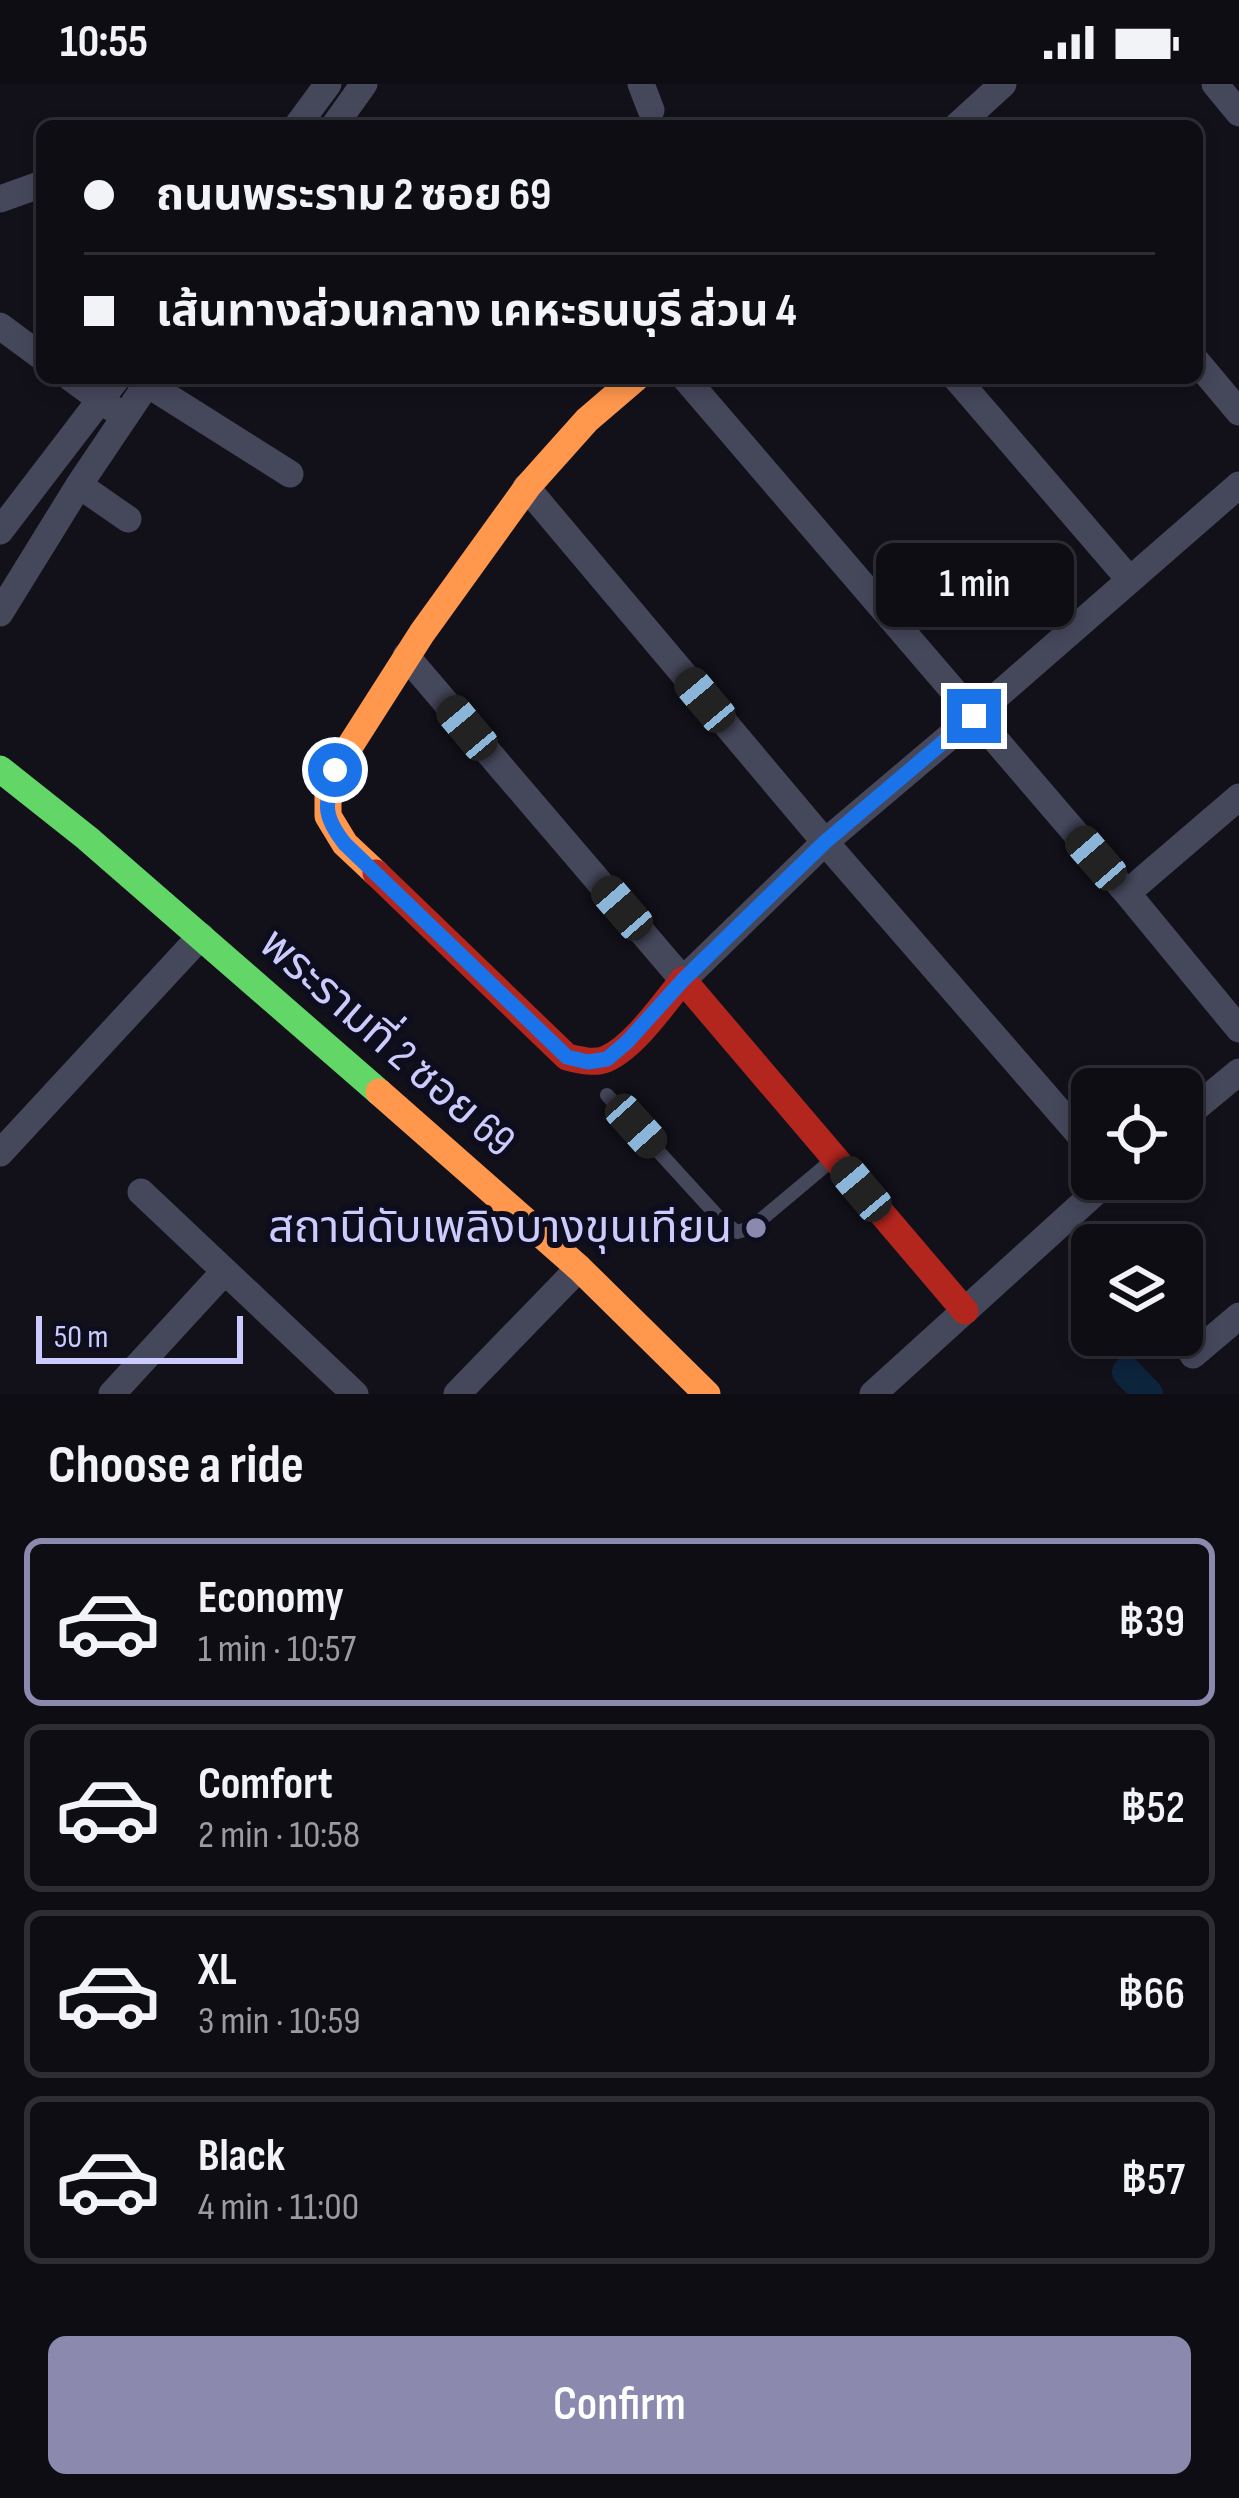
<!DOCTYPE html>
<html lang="en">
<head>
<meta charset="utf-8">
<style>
	:root { --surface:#0e0d14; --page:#17161d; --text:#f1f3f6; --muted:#9b9ca0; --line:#2e2d34; --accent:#8b8aae }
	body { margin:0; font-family:"Sofia Sans Condensed","Noto Sans Thai",sans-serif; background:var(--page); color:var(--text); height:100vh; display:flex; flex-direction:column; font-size:45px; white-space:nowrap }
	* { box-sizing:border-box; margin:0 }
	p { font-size:39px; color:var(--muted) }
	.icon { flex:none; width:66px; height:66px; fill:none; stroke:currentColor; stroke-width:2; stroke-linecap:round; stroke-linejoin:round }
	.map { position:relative; height:1310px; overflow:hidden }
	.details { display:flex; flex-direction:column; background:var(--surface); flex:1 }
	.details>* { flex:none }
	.hud { position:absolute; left:36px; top:36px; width:1167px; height:264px; border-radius:18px; box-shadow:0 6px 18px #0003,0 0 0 3px var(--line); display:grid; align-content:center; height:264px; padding:0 48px; background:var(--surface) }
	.buttons { position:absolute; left:1071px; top:984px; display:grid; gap:24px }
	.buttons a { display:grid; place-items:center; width:132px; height:132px; border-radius:18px; background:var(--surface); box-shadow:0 6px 18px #0003,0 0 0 3px var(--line); font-size:60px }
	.scale { position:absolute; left:36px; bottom:30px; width:207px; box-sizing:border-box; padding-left:12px; border:6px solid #cccbfd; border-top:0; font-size:33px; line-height:42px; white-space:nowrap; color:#cccbfd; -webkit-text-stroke:9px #0e0d1e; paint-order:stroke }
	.end { position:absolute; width:54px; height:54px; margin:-27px; border:15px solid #1a73e8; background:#fff; box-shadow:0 0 0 6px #fff }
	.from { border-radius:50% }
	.bubble { position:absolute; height:84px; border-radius:18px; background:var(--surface); box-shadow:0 6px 18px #0003,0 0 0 3px var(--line); font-size:39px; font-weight:600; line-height:84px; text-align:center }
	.car { position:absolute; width:36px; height:72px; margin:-36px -18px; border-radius:15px; box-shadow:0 0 9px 3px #0007; background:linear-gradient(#222 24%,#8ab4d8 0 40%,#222 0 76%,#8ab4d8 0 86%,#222 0) }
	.hud b { display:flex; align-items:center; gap:42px; height:114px; font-size:45px }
	.hud b+b { border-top:3px solid var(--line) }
	.hud i { width:30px; height:30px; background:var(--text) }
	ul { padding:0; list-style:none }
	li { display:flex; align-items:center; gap:36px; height:168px; margin:0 24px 18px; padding:0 24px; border:6px solid var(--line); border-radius:18px }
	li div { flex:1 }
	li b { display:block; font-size:45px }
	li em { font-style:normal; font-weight:600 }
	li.selected { border-color:var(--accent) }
	li>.icon { width:108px; height:108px; stroke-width:1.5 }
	h2 { padding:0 48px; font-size:54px; line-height:144px }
	.cta { display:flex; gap:24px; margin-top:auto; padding:24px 48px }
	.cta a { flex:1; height:138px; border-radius:18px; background:var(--accent); color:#fff; font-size:48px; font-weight:600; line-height:138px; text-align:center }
	.status { display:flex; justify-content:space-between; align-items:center; height:84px; padding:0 60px; background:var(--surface); direction:ltr }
	.status svg { height:33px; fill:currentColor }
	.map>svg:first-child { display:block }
</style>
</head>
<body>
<div class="status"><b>10:55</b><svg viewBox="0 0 49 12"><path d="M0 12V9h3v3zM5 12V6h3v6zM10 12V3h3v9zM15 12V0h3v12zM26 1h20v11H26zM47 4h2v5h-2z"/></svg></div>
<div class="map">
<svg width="1239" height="1310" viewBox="0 0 1239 1310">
	<rect width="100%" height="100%" fill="#12111a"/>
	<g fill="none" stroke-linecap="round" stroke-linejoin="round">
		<path stroke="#0d243d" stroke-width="30" d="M1127,1288l21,22"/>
		<path stroke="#45475b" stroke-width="14" d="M607,1011l114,125 16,12 14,-4 80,-67"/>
		<path stroke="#45475b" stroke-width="27" d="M641,0l10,26
			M1215,0l24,29
			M297,42l31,-42
			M334,42l30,-42
			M957,42l46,-42
			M0,115l42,-15
			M0,242l42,31
			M1197,278l42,50
			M71,294l41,30
			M138,294l152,96
			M685,294l442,515 112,136
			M956,294l173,201
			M79,401l49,34
			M526,403l299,355 267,307
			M0,447l117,-153
			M0,529l79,-128 72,-107
			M406,572l277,324 142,-138 149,-126 265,-231
			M1127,809l112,-96
			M1182,1035l57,-47
			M0,1069l201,-217
			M141,1108l214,202
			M1193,1271l46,-39
			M112,1310l112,-122
			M457,1310l122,-126
			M873,1310l237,-215"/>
		<path stroke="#63d668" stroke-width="27" d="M0,685l87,69 292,254"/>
		<path stroke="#ff974d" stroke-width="27" d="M376,789l-31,-29 -17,-28v-21l13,-35 81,-127 106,-147 59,-66 49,-42
			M379,1008l200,176 128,126"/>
		<path stroke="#b3261e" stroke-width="27" d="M376,789l191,184c13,3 27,7 39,2 28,-12 58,-56 77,-79l282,331"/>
	</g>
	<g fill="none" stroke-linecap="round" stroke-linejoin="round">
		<path stroke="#1a73e8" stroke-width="15" d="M335,686c-10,35 -13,45 10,74l222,213 21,5 19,-3 20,-17 56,-62 142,-138 149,-126"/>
	</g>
	<circle fill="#8b8aae" stroke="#0e0d1e" stroke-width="4.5" cx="756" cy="1144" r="12"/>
	<g text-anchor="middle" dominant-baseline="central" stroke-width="12" stroke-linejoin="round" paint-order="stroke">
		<g font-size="45" fill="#cccbfd" stroke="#0e0d1e">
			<text transform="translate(387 959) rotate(41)">พระรามที่ 2 ซอย 69</text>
		</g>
		<g font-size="45" fill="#cccbfd" stroke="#0e0d1e" text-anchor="end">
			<text x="732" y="1144">สถานีดับเพลิงบางขุนเทียน</text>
		</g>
	</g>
</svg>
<div class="buttons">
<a><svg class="icon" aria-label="locate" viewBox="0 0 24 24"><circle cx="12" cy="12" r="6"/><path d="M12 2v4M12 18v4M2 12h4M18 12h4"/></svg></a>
<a><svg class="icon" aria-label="layers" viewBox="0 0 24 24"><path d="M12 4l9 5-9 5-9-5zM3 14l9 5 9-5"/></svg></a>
</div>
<div class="scale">50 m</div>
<i class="end from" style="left:335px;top:686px"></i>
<i class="end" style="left:974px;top:632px"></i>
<div class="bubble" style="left:876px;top:459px;width:198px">1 min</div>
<i class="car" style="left:705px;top:616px;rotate:320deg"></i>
<i class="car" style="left:467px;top:644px;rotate:320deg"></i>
<i class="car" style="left:1096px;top:774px;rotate:319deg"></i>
<i class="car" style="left:622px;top:824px;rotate:319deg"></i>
<i class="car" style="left:636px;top:1042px;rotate:138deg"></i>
<i class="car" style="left:861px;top:1105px;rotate:320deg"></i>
<div class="hud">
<b><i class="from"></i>ถนนพระราม 2 ซอย 69</b>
<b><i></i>เส้นทางส่วนกลาง เคหะธนบุรี ส่วน 4</b>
</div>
</div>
<section class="details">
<h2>Choose a ride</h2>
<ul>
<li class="selected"><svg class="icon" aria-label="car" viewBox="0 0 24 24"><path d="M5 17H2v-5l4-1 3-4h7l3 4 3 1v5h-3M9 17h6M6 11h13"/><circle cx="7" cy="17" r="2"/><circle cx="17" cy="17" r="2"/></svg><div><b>Economy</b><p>1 min · 10:57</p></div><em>฿39</em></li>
<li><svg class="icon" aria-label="car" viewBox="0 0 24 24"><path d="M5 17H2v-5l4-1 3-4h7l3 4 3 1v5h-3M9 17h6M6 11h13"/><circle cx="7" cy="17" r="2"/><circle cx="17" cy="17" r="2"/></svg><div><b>Comfort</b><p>2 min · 10:58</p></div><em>฿52</em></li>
<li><svg class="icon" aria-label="car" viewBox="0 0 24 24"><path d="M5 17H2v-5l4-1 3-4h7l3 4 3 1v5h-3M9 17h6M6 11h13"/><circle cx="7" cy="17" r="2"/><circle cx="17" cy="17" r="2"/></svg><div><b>XL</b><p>3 min · 10:59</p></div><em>฿66</em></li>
<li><svg class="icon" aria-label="car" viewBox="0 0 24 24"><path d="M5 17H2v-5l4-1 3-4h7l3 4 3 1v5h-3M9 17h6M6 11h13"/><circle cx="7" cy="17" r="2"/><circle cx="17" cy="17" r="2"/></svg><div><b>Black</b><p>4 min · 11:00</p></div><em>฿57</em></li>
</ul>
<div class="cta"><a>Confirm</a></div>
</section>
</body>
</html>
